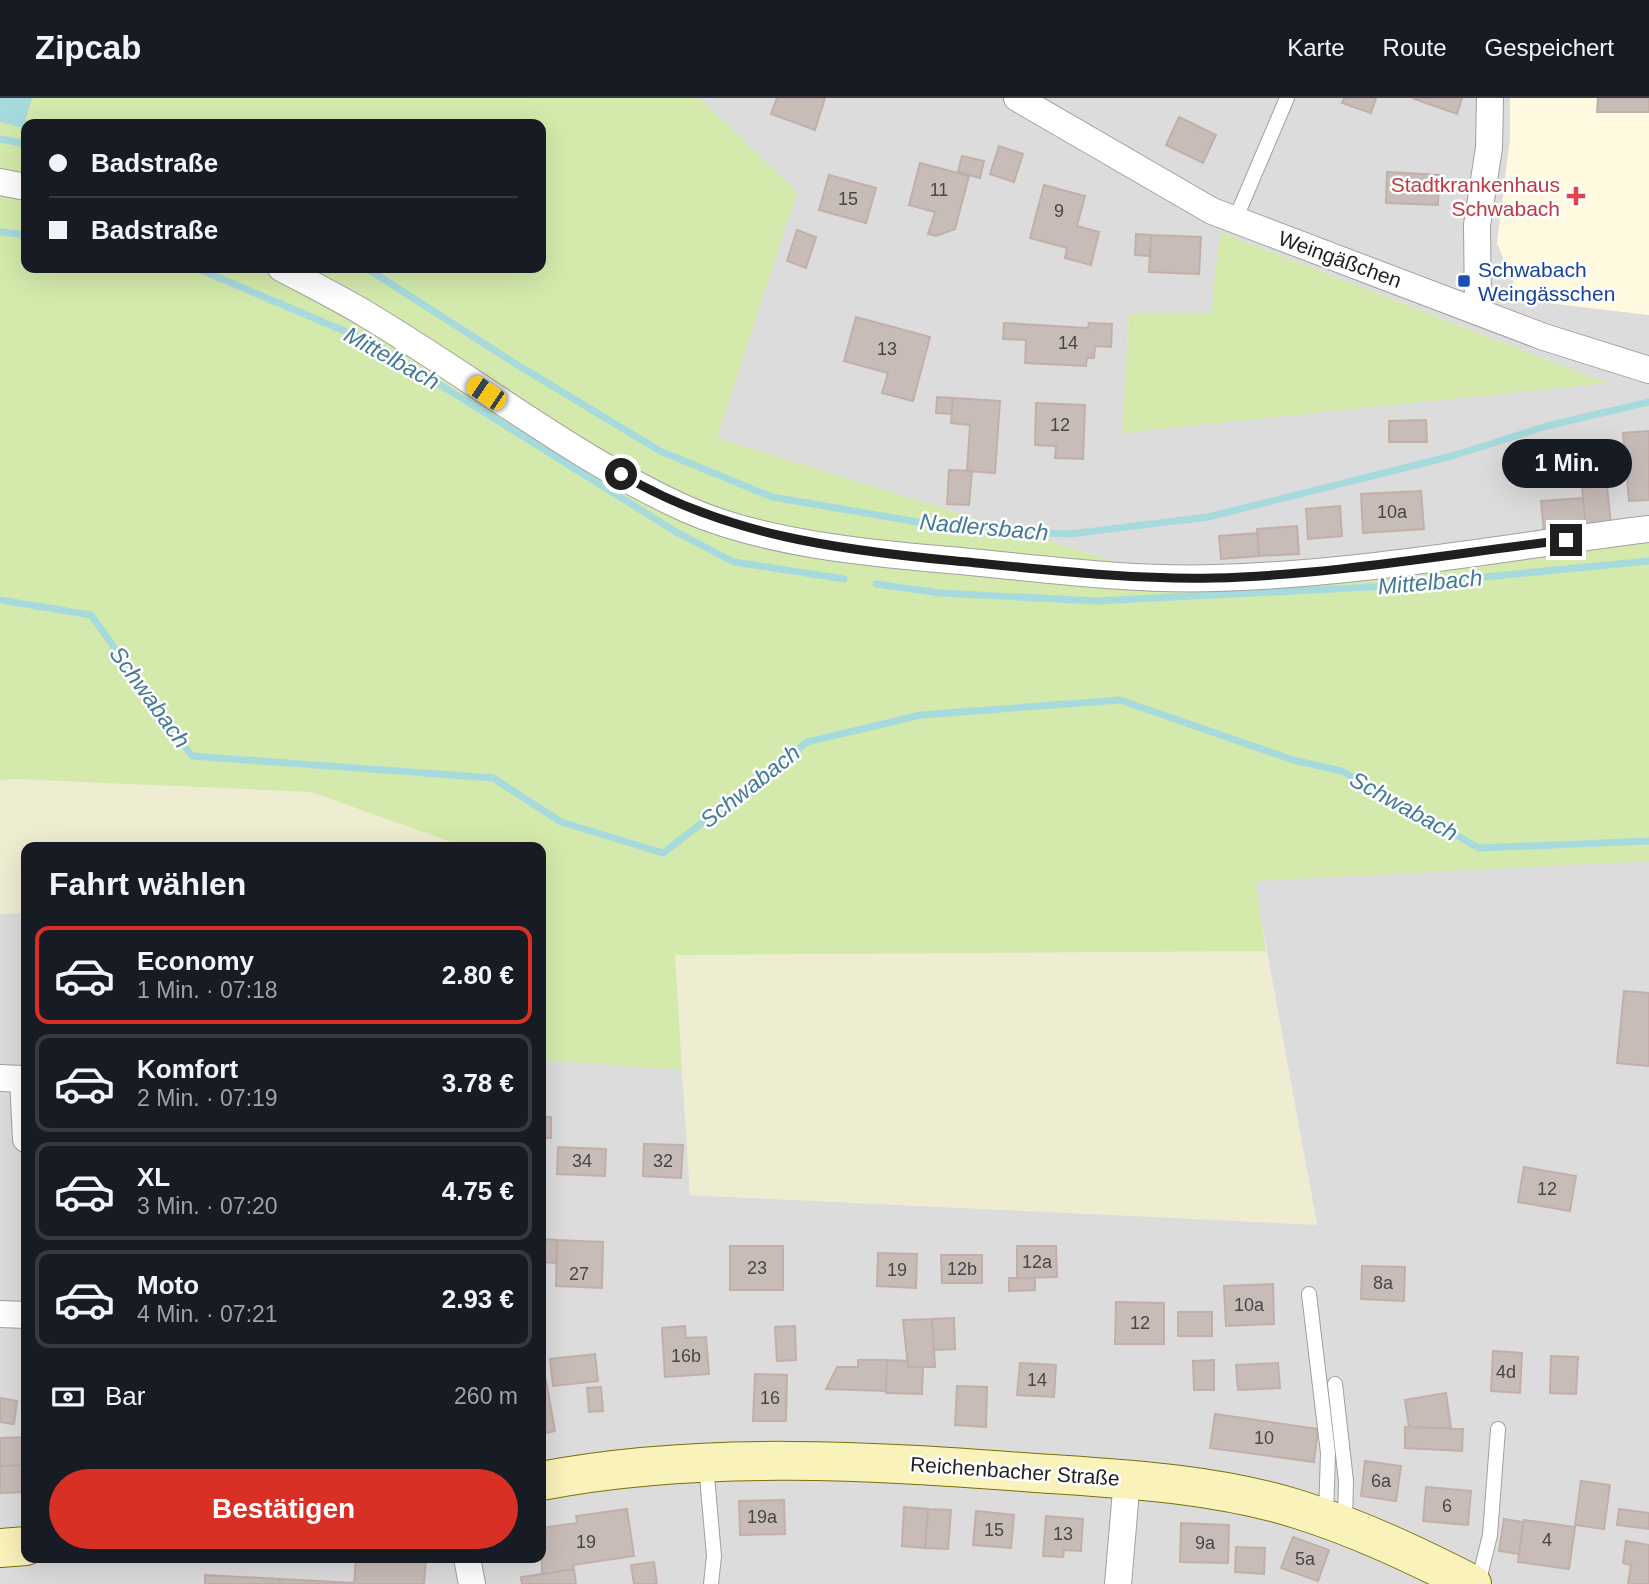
<!DOCTYPE html>
<html lang="de">
<head>
<meta charset="utf-8">
<style>
	:root { --surface:#171b24; --page:#242831; --text:#f1f3f6; --muted:#9ea1a6; --line:#363941; --accent:#d93025 }
	body { margin:0; font-family:Arial,sans-serif; background:var(--page); color:var(--text); height:100vh; display:flex; flex-direction:column; font-size:26px; white-space:nowrap }
	* { box-sizing:border-box; margin:0 }
	p { font-size:23px; color:var(--muted) }
	.icon { flex:none; width:38px; height:38px; fill:none; stroke:currentColor; stroke-width:2; stroke-linecap:round; stroke-linejoin:round }
	.map { position:relative; flex:1; overflow:hidden }
	.sheet { position:absolute; left:21px; top:744px; width:525px; height:721px; display:flex; flex-direction:column; background:var(--surface); border-radius:14px; box-shadow:0 7px 28px #0002 }
	.sheet>* { flex:none }
	.banner { position:absolute; left:21px; top:21px; width:525px; height:154px; border-radius:14px; box-shadow:0 7px 28px #0002; display:grid; align-content:center; height:154px; padding:0 28px; background:var(--surface) }
	.end { position:absolute; width:32px; height:32px; margin:-16px; border:9px solid #1f1f1f; background:#fff; box-shadow:0 0 0 4px #fff }
	.from { border-radius:50% }
	.bubble { position:absolute; height:49px; border-radius:24px; background:var(--surface); box-shadow:0 7px 28px #0002; font-size:23px; font-weight:800; line-height:49px; text-align:center }
	.car { position:absolute; width:21px; height:42px; margin:-21px -10px; border-radius:9px; box-shadow:0 0 5px 2px #0007; background:linear-gradient(#f5c518 24%,#345 0 40%,#f5c518 0 76%,#345 0 86%,#f5c518 0) }
	.banner b { display:flex; align-items:center; gap:24px; height:66px; font-size:26px }
	.banner b+b { border-top:2px solid var(--line) }
	.banner i { width:18px; height:18px; background:var(--text) }
	ul { padding:0; list-style:none }
	li { display:flex; align-items:center; gap:21px; height:98px; margin:0 14px 10px; padding:0 14px; border:4px solid var(--line); border-radius:14px }
	li div { flex:1 }
	li b { display:block; font-size:26px }
	li em { font-style:normal; font-weight:800 }
	li.selected { border-color:var(--accent) }
	li>.icon { width:63px; height:63px; stroke-width:1.5 }
	h2 { padding:0 28px; font-size:32px; line-height:84px }
	.pay { display:flex; align-items:center; gap:18px; height:77px; padding:0 28px; font-size:26px }
	.pay p { margin-inline-start:auto }
	.button { display:flex; gap:14px; margin-top:auto; padding:14px 28px }
	.button a { flex:1; height:80px; border-radius:42px; background:var(--accent); color:#fff; font-size:28px; font-weight:800; line-height:80px; text-align:center }
	header { display:flex; align-items:center; gap:42px; box-sizing:border-box; height:98px; padding:0 35px; background:var(--surface); border-bottom:2px solid var(--line) }
	header strong { font-size:33px }
	nav { display:flex; gap:38px; margin-inline-start:auto; font-size:24px }
	.map>svg:first-child { display:block }
</style>
</head>
<body>
<header>
<strong>Zipcab</strong>
<nav><a>Karte</a><a>Route</a><a>Gespeichert</a></nav>
</header>
<div class="map">
<svg width="1649" height="1486" viewBox="0 0 1649 1486">
	<rect width="100%" height="100%" fill="#f0ebe5"/>
	<path fill="#dddcdc" fill-rule="evenodd" d="M699,0h950v432l-500,42 -433,-134 80,-246zM1220,134l385,150v1l-483,50 7,-119h82z
		M1649,763v723h-1649v-670l20,-1 6,66v579h515v-498l141,10 8,125 627,29 -63,-343z"/>
	<path fill="#fffadf" d="M1510,0h139v217l-128,-15 -24,-57 13,-104z"/>
	<path fill="#eeecd1" d="M13,681l298,13 154,55h-439v132l-6,-66 -20,1v-133z
		M1266,853l51,274 -627,-30 -15,-240z"/>
	<path fill="#d4eaac" fill-rule="evenodd" d="M0,0h699l98,94 -80,246 432,134 500,-42v331l-394,20 11,70 -591,4 7,115 -141,-10v-213h-76l-154,-55 -298,-13 -13,2zM26,26h515v144h-515z
		M1220,134l387,151 -485,50 7,-119h82z"/>
	<path fill="#a6dadd" d="M0,0h32l-9,30 -23,-6z"/>
	<g fill="none" stroke-linecap="round" stroke-linejoin="round">
		<path stroke="#a6dadd" stroke-width="7" d="M0,41l26,5
			M0,134l26,3
			M196,170l179,76 301,188 58,30 110,17
			M366,170l150,96 144,87 112,46 181,31 117,6 138,-17 244,-61 95,-30 102,-24
			M876,486l64,9 157,8 294,-15 258,-25
			M0,502l91,15 101,141 301,22 68,44 102,31 144,-111 114,-27 199,-15 173,60 49,11 137,77 170,-7"/>
	</g>
	<path fill="#c8bcb9" stroke="#c1afa8" stroke-width="2" d="M777,0h48l-10,32 -44,-16z
		M1344,0h32l-5,15 -29,-10z
		M1412,0h50l-5,16z
		M1598,0h51v14h-52z
		M1179,19l37,18 -13,28 -37,-18z
		M999,48l24,8 -9,28 -24,-8z
		M962,58l22,5 -4,17 -22,-6z
		M920,65l49,13 -14,53 -19,7 -8,-2 7,-22 -26,-7z
		M1387,74l52,3 -1,30 -52,-2z
		M829,77l47,13 -10,35 -47,-13z
		M1044,87l41,11 -8,30 22,6 -8,33 -26,-7 2,-10 -37,-10z
		M797,132l19,7 -10,31 -19,-7z
		M1136,136l15,1 -1,21 -15,-1z
		M1151,137l50,2 -2,37 -50,-2z
		M856,219l74,20 -17,64 -31,-8 6,-20 -44,-12z
		M1004,225l84,5 1,-5 23,1 -1,23 -16,-1 -1,12h-7l-1,8 -61,-3 1,-23 -23,-1z
		M937,299l16,1 -1,16 -16,-1z
		M953,300l47,3 -5,72 -28,-2 3,-46 -19,-2z
		M1036,305l49,2 -2,54 -28,-1 1,-12 -21,-1z
		M1426,322l1,22h-38v-21z
		M1649,333v69l-20,1 -6,-68z
		M1558,350l2,22 -42,3 -2,-22z
		M949,372l23,1 -3,34 -22,-1z
		M1607,388l4,39 -25,3 -4,-40z
		M1421,393l3,38 -61,4 -2,-39z
		M1583,400l3,30 -42,4 -3,-31z
		M1340,408l2,30 -34,3 -2,-30z
		M1297,428l2,28 -40,2 -2,-27z
		M1258,435l1,23 -38,3 -2,-23z
		M1624,893l25,2v73l-32,-3z
		M541,1019h10v21h-10z
		M644,1046l39,1 -2,33 -38,-2z
		M558,1049l48,2 -1,27 -48,-2z
		M1524,1069l52,9 -6,35 -52,-9z
		M541,1141l16,1 -1,23 -15,-1z
		M557,1142l46,2 -1,46 -46,-2z
		M730,1148h53v44h-53z
		M1017,1148h39l1,31 -40,1z
		M878,1155l39,1 -1,34 -39,-2z
		M941,1157h41v28h-40z
		M1362,1168l43,1 -1,34 -43,-2z
		M1009,1180h26v12l-26,1z
		M1273,1186l1,40 -48,2 -2,-40z
		M1116,1204l48,1v41h-49z
		M1178,1214h34v24h-34z
		M954,1220l1,31 -21,1 -2,-31z
		M932,1221l3,48h-27l-5,-47z
		M685,1228l1,12 20,-1 3,37 -44,3 -3,-49z
		M795,1228l1,34 -19,1 -2,-34z
		M1493,1253l29,2 -2,40 -29,-2z
		M595,1256l3,27 -45,5 -3,-27z
		M1551,1258l27,1 -2,37 -26,-1z
		M858,1262h29l-1,31 -60,-2 11,-22h21z
		M887,1262l21,1v6h15l-1,27 -36,-1z
		M1214,1262v30h-20l-1,-29z
		M1020,1265l36,2 -2,32 -37,-2z
		M1278,1265l2,25 -42,2 -2,-25z
		M755,1276l32,1 -1,46h-33z
		M546,1282l9,51 -14,3v-53z
		M957,1288l30,1 -1,40 -31,-2z
		M601,1289l2,24 -14,1 -2,-24z
		M1446,1295l5,35 -42,-1 -4,-27z
		M0,1300l17,3 -3,23 -14,-2z
		M1215,1316l103,15 -4,33 -104,-14z
		M1405,1329l58,2 -1,22 -57,-3z
		M26,1339v28l-26,1v-28z
		M1365,1363l36,5 -5,35 -35,-5z
		M26,1367v27l-26,1v-27z
		M1581,1383l29,4 -6,44 -29,-4z
		M1426,1389l45,4 -3,34 -45,-4z
		M784,1402l1,34 -45,1 -1,-34z
		M904,1409l24,2 -3,39 -23,-2z
		M627,1411l7,47 -61,9 1,4 -32,5 -1,-46 36,-5 -1,-7z
		M928,1411l23,1 -3,39 -23,-1z
		M1619,1411l30,4v16l-32,-4z
		M976,1413l38,4 -3,33 -38,-3z
		M1046,1418l37,3 -2,32 -17,-1 -1,7 -20,-1z
		M1504,1421l19,3 -4,32 -20,-3z
		M1524,1422l51,7 -6,42 -51,-7z
		M1181,1425l48,2 -1,38 -48,-1z
		M1293,1439l36,13 -11,31 -37,-13z
		M1626,1443l23,4v39h-21l3,-19 -8,-2z
		M1236,1449l29,1 -1,26 -29,-2z
		M356,1460h70l-2,26h-70z
		M654,1464l3,22h-23l-3,-19z
		M574,1471l2,15h-54l-1,-7z
		M205,1477l75,4 -1,5h-74z
		M280,1481l74,4v1h-75z"/>
	<g fill="none" stroke-linecap="round" stroke-linejoin="round">
		<g stroke="#a0a0a0" stroke-width="16">
			<path id="lane" d="M1235,122l52,-122
				M1309,1196l19,159 -2,62
				M1335,1286l11,97 -1,41
				M706,1367l8,91 -3,28
				M1478,1486l12,-49 8,-106"/>
		</g>
		<g stroke="#a0a0a0" stroke-width="28">
			<path id="street" d="M1017,0l195,113 332,126 105,33
				M0,84l26,5
				M281,170c28,15 56,29 83,45 108,64 208,144 322,196 76,34 180,44 263,51 89,8 178,21 267,18 145,-4 290,-31 433,-49
				M1478,212l-1,-85 12,-77 1,-50
				M0,980l23,1 3,60
				M0,1216l26,1
				M467,1460l5,26
				M1118,1486l9,-105"/>
		</g>
		<g stroke="#777105" stroke-width="40">
			<path id="secondary" d="M541,1383c162,-31 331,-20 495,-8 87,6 177,10 261,36 61,19 118,46 175,75
				M0,1450l26,-2"/>
		</g>
		<use href="#lane" stroke="#fff" stroke-width="14"/>
		<use href="#street" stroke="#fff" stroke-width="26"/>
		<use href="#secondary" stroke="#f9f2ba" stroke-width="38"/>
	</g>
	<g fill="none" stroke-linecap="round" stroke-linejoin="round">
		<path stroke="#1f1f1f" stroke-width="9" d="M621,376c103,61 218,76 335,87 86,8 172,19 258,17 118,-3 235,-24 352,-38"/>
	</g>
	<path fill="#e0444e" stroke="#fff" stroke-width="2.5" d="M1572.5 87.5h7v7h7v7h-7v7h-7v-7h-7v-7h7z"/>
	<rect fill="#1a4fb4" stroke="#fff" stroke-width="2.5" x="1457" y="176" width="14" height="14" rx="3.5"/>
	<g text-anchor="middle" dominant-baseline="central" stroke-width="5" stroke-linejoin="round" paint-order="stroke">
		<g font-size="18" fill="#494646">
			<text x="939" y="92">11</text>
			<text x="848" y="101">15</text>
			<text x="1059" y="113">9</text>
			<text x="1068" y="245">14</text>
			<text x="887" y="251">13</text>
			<text x="1060" y="327">12</text>
			<text x="1392" y="414">10a</text>
			<text x="582" y="1063">34</text>
			<text x="663" y="1063">32</text>
			<text x="1547" y="1091">12</text>
			<text x="1037" y="1164">12a</text>
			<text x="757" y="1170">23</text>
			<text x="962" y="1171">12b</text>
			<text x="897" y="1172">19</text>
			<text x="579" y="1176">27</text>
			<text x="1383" y="1185">8a</text>
			<text x="1249" y="1207">10a</text>
			<text x="1140" y="1225">12</text>
			<text x="686" y="1258">16b</text>
			<text x="1506" y="1274">4d</text>
			<text x="1037" y="1282">14</text>
			<text x="770" y="1300">16</text>
			<text x="1264" y="1340">10</text>
			<text x="1381" y="1383">6a</text>
			<text x="1447" y="1408">6</text>
			<text x="762" y="1419">19a</text>
			<text x="994" y="1432">15</text>
			<text x="1063" y="1436">13</text>
			<text x="1547" y="1442">4</text>
			<text x="586" y="1444">19</text>
			<text x="1205" y="1445">9a</text>
			<text x="1305" y="1461">5a</text>
		</g>
		<g font-size="21" fill="#be3a42" stroke="#fff" text-anchor="end">
			<text x="1560" y="86">Stadtkrankenhaus<tspan x="1560" dy="24">Schwabach</tspan></text>
		</g>
		<g font-size="21" fill="#1f1f1f" stroke="#fff">
			<text transform="translate(1340 161) rotate(20)">Weingäßchen</text>
			<text transform="translate(1015 1373) rotate(4)">Reichenbacher Straße</text>
		</g>
		<g font-size="21" fill="#164399" stroke="#fff" text-anchor="start">
			<text x="1478" y="171">Schwabach<tspan x="1478" dy="24">Weingässchen</tspan></text>
		</g>
		<g font-size="23" font-style="italic" fill="#427a97" stroke="#fff">
			<text transform="translate(392 260) rotate(29)">Mittelbach</text>
			<text transform="translate(984 429) rotate(5)">Nadlersbach</text>
			<text transform="translate(1430 484) rotate(-5)">Mittelbach</text>
			<text transform="translate(150 599) rotate(54)">Schwabach</text>
			<text transform="translate(750 688) rotate(-38)">Schwabach</text>
			<text transform="translate(1404 708) rotate(29)">Schwabach</text>
		</g>
	</g>
</svg>
<i class="end from" style="left:621px;top:376px"></i>
<i class="end" style="left:1566px;top:442px"></i>
<div class="bubble" style="left:1502px;top:341px;width:130px">1 Min.</div>
<i class="car" style="left:486px;top:295px;rotate:304deg"></i>
<div class="banner">
<b><i class="from"></i>Badstraße</b>
<b><i></i>Badstraße</b>
</div>
<section class="sheet">
<h2>Fahrt wählen</h2>
<ul>
<li class="selected"><svg class="icon" aria-label="car" viewBox="0 0 24 24"><path d="M5 17H2v-5l4-1 3-4h7l3 4 3 1v5h-3M9 17h6M6 11h13"/><circle cx="7" cy="17" r="2"/><circle cx="17" cy="17" r="2"/></svg><div><b>Economy</b><p>1 Min. · 07:18</p></div><em>2.80 €</em></li>
<li><svg class="icon" aria-label="car" viewBox="0 0 24 24"><path d="M5 17H2v-5l4-1 3-4h7l3 4 3 1v5h-3M9 17h6M6 11h13"/><circle cx="7" cy="17" r="2"/><circle cx="17" cy="17" r="2"/></svg><div><b>Komfort</b><p>2 Min. · 07:19</p></div><em>3.78 €</em></li>
<li><svg class="icon" aria-label="car" viewBox="0 0 24 24"><path d="M5 17H2v-5l4-1 3-4h7l3 4 3 1v5h-3M9 17h6M6 11h13"/><circle cx="7" cy="17" r="2"/><circle cx="17" cy="17" r="2"/></svg><div><b>XL</b><p>3 Min. · 07:20</p></div><em>4.75 €</em></li>
<li><svg class="icon" aria-label="car" viewBox="0 0 24 24"><path d="M5 17H2v-5l4-1 3-4h7l3 4 3 1v5h-3M9 17h6M6 11h13"/><circle cx="7" cy="17" r="2"/><circle cx="17" cy="17" r="2"/></svg><div><b>Moto</b><p>4 Min. · 07:21</p></div><em>2.93 €</em></li>
</ul>
<div class="pay"><svg class="icon" aria-label="cash" viewBox="0 0 24 24"><path d="M3 7h18v10H3z"/><circle cx="12" cy="12" r="2"/></svg>Bar<p>260 m</p></div>
<div class="button"><a>Bestätigen</a></div>
</section>
</div>
</body>
</html>
